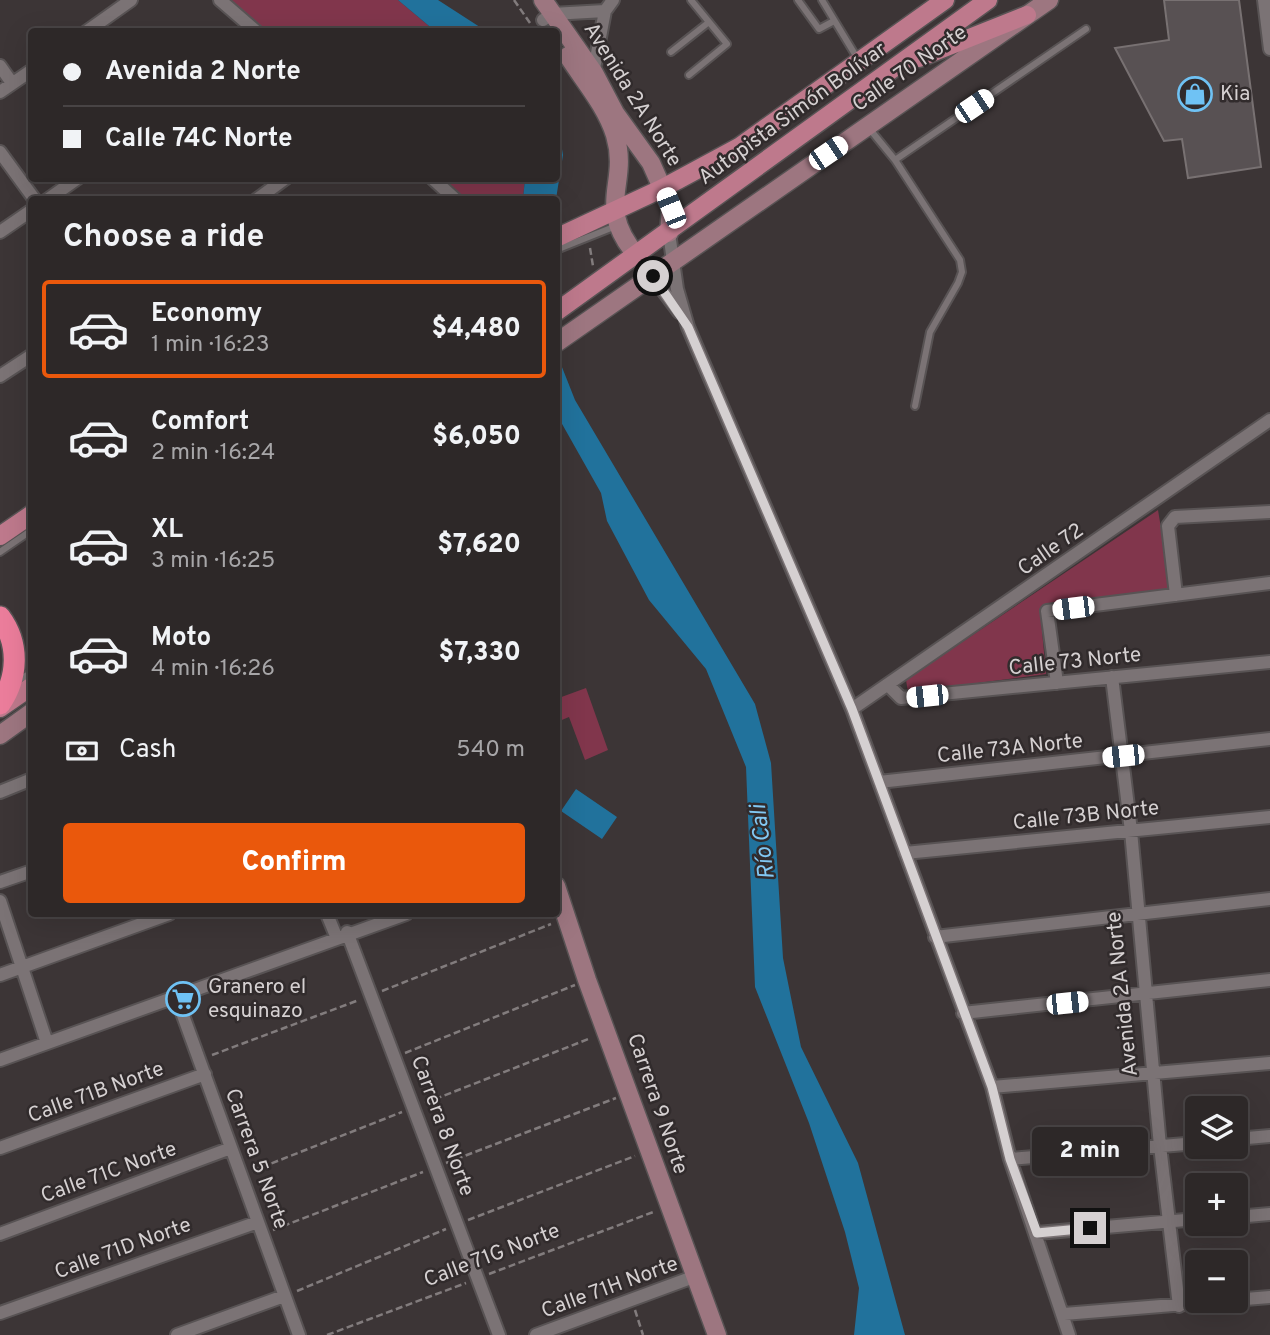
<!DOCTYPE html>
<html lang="en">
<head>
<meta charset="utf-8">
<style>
	:root { --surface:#2d2828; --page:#393434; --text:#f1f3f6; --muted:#a7a6a8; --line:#484445; --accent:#ea580c }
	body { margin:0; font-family:Overpass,sans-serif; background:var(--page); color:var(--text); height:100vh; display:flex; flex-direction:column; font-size:26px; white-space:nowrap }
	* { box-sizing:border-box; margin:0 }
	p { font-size:23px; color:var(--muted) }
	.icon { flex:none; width:38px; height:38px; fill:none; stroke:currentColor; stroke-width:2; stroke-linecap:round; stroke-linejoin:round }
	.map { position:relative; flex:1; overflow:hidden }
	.details { position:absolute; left:28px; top:196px; width:532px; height:721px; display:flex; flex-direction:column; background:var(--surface); border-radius:7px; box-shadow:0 7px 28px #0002,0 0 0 2px var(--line) }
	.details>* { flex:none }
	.hud { position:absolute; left:28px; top:28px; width:532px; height:154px; border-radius:7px; box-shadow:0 7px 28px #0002,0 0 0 2px var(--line); display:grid; align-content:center; height:154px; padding:0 35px; background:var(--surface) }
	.controls { position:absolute; left:1185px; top:1096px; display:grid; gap:14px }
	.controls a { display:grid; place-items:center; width:63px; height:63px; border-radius:7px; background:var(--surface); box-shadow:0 7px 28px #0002,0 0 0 2px var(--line); font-size:35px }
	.end { position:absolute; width:32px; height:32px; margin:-16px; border:9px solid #d5d0d1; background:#111; box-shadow:0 0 0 4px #111 }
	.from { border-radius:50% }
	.bubble { position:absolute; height:49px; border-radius:7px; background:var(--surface); box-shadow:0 7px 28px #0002,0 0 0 2px var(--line); font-size:23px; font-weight:800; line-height:49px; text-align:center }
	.car { position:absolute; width:21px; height:42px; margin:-21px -10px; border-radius:9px; box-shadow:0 0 5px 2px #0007; background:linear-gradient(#fff 24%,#345 0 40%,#fff 0 76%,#345 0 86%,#fff 0) }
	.hud b { display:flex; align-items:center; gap:24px; height:66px; font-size:26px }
	.hud b+b { border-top:2px solid var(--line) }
	.hud i { width:18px; height:18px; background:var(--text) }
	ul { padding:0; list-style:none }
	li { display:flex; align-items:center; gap:21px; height:98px; margin:0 14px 10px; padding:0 21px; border:4px solid transparent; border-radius:7px }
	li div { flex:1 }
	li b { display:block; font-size:26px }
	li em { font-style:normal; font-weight:800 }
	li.selected { border-color:var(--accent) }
	li>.icon { width:63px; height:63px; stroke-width:1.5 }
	h2 { padding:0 35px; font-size:32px; line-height:84px }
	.pay { display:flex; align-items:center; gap:18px; height:77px; padding:0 35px; font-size:26px }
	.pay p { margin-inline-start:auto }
	.action { display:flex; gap:14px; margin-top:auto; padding:14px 35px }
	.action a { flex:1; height:80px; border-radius:7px; background:var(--accent); color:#fff; font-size:28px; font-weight:800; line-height:80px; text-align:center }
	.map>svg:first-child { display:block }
</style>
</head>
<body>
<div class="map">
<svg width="1270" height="1335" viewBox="0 0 1270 1335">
	<rect width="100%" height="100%" fill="#3c3536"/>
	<path fill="#81364c" d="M221,0h177l37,31h-176z
		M432,179h93l-2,20h-67z
		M1158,510l13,78 -131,21 6,65 -138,18 -2,-12z
		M586,688l22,62 -23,10 -16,-43 -12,5 -1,-23z"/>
	<path fill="#21729c" d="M398,0h40l48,31h-51z
		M557,119l6,36 -7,44h-33l2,-20 31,-1z
		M556,352l19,48 180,304 16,59 12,195 18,89 57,116 47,172h-51l5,-47 -14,-56 -36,-109 -54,-136 -9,-220 -40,-98 -57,-69 -42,-79 -6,-28 -44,-78z
		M576,789l41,28 -15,22 -41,-28z"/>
	<path fill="#585153" stroke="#787172" stroke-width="2" d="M1164,0h75l22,167 -73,11 -6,-39 -18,2 -49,-93 54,-8z"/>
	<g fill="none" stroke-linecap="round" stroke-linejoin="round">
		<g stroke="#585354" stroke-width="10">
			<path id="lane" d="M798,0l21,29 15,-8
				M822,0l37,61
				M671,52l38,-30
				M689,75l38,-31 -36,-44
				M868,127l27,33 191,-131
				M895,160l65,100 2,12 -4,11 -28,49 -15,74
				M556,250l60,-24
				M0,552l32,-22
				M16,682l16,-10"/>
		</g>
		<g stroke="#585354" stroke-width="16">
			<path id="street" d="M220,0l37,32
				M1264,0l6,49
				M543,20l9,-6 53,-3
				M86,32l45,-32
				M0,66l12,17
				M593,74l12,-63 8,-11
				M0,92l32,-22
				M0,152l35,48
				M432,178l24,22
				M47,200l31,-22
				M256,200l30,-22
				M0,232l32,-22
				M669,233l8,56 11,38 164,382 140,378 18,72 59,176
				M637,256l42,56
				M0,376l32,-21
				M1176,595l-8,-69 7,-9 95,-5
				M1112,677l19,154 29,315 19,160
				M1057,683l-10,-72 223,-28
				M889,686l12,12 369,-36
				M852,709l418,-289
				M879,782l391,-43
				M0,792l32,-13
				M905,853l365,-36
				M0,882l32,-11
				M0,901l47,142
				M327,914l9,22
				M347,932l152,403
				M935,937l335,-38
				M0,975l169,-61
				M176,996l123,339
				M963,1013l307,-33
				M0,1060l406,-146
				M992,1087l278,-24
				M1236,1139l34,-3
				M0,1148l205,-74
				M1010,1159l187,-16
				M1236,1217l34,-3
				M1037,1233l160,-14
				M0,1234l231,-86
				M0,1313l258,-91
				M1064,1314l206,-17
				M177,1335l107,-39
				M536,1335l160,-59"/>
		</g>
		<g stroke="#585354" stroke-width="21">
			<path id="secondary" d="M543,0l51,73 21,40 36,50 20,45 -2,25
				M568,56c16,25 38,50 47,79 15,50 -21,70 22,121
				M556,343l493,-343
				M0,735l32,-23
				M556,886l31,94 130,355"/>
		</g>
		<g stroke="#585354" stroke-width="21">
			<path id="primary" d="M919,58l108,-43
				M556,238l107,-50 76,-41 206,-147
				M556,312l432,-312
				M0,536l32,-22
				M0,708l32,-22"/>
		</g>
		<g stroke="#585354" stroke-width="24">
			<path id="highway" d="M0,617c20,27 18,61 0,87"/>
		</g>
		<path stroke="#827c7d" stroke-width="2.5" stroke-dasharray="7 3.5" stroke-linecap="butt" d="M514,0l16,23
			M590,248l3,18
			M382,991l169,-67
			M405,1053l170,-68
			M212,1055l147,-55
			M425,1103l166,-65
			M446,1163l170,-65
			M252,1171l150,-59
			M468,1220l167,-64
			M273,1230l150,-58
			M489,1274l167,-63
			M297,1291l149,-62
			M635,1310l8,25
			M327,1335l139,-52"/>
		<use href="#lane" stroke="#7b7375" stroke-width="6"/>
		<use href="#street" stroke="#7b7375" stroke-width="12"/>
		<use href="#secondary" stroke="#9d7680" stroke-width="18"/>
		<use href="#primary" stroke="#be798c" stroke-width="18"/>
		<use href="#highway" stroke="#eb7d9b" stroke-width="21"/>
	</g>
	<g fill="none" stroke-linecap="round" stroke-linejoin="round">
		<path stroke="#d5d0d1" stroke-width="9" d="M653,276l35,51 164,382 140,378 18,72 27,74 53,-5"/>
	</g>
	<defs>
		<g id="shop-ring" transform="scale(1.75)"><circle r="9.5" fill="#312b2c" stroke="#6fc2f4" stroke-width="1.5"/><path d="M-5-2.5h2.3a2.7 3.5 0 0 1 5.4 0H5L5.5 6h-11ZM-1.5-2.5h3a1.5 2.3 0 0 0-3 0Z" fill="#6fc2f4"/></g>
		<g id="supermarket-ring" transform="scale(1.75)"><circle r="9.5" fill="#312b2c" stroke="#6fc2f4" stroke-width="1.5"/><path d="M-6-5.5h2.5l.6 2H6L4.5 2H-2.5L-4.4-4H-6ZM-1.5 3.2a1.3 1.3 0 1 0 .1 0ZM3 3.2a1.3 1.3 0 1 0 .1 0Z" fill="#6fc2f4"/></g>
	</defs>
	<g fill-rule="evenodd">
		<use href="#shop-ring" x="1195" y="94"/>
		<use href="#supermarket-ring" x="183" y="999"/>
	</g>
	<g text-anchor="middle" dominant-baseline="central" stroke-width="5" stroke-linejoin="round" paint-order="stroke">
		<g font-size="21" fill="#d5d0d1" stroke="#312b2c">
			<text transform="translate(910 69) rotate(-35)">Calle 70 Norte</text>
			<text transform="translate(632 95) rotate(58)">Avenida 2A Norte</text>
			<text transform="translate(793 114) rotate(-36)">Autopista Simón Bolívar</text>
			<text transform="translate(1051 550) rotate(-35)">Calle 72</text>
			<text transform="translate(1075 662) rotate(-6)">Calle 73 Norte</text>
			<text transform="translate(1010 749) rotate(-6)">Calle 73A Norte</text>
			<text transform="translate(1086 816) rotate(-6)">Calle 73B Norte</text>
			<text transform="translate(1123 994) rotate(-96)">Avenida 2A Norte</text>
			<text transform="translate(96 1093) rotate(-20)">Calle 71B Norte</text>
			<text transform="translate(657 1104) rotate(71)">Carrera 9 Norte</text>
			<text transform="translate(442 1126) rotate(70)">Carrera 8 Norte</text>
			<text transform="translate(256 1159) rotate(70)">Carrera 5 Norte</text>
			<text transform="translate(109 1173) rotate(-20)">Calle 71C Norte</text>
			<text transform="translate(123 1249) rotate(-20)">Calle 71D Norte</text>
			<text transform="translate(492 1256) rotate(-21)">Calle 71G Norte</text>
			<text transform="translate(610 1288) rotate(-20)">Calle 71H Norte</text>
		</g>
		<g font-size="21" fill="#d5d0d1" stroke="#312b2c" text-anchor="start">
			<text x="1220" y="94">Kia</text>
			<text x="208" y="987">Granero el<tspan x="208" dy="24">esquinazo</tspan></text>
		</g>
		<g font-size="23" font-style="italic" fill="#82c8f3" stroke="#312b2c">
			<text transform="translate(764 842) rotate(-97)">Río Cali</text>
		</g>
	</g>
</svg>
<div class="controls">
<a><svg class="icon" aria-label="layers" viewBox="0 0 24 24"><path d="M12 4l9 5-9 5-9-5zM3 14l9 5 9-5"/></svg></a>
<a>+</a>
<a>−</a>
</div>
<i class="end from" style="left:653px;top:276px"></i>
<i class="end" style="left:1090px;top:1228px"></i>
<div class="bubble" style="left:1032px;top:1127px;width:116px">2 min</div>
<i class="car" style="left:974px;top:106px;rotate:56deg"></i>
<i class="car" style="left:828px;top:153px;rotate:56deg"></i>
<i class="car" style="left:671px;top:208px;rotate:338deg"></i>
<i class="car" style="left:1073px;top:608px;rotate:263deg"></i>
<i class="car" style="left:927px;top:696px;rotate:264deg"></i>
<i class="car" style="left:1123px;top:756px;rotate:264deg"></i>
<i class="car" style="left:1067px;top:1003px;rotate:84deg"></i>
<div class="hud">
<b><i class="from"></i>Avenida 2 Norte</b>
<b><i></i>Calle 74C Norte</b>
</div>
<section class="details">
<h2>Choose a ride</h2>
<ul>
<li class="selected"><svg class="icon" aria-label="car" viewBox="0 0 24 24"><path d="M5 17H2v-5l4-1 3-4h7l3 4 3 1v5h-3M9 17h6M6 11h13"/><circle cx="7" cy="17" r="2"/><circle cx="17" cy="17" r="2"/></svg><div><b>Economy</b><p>1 min · 16:23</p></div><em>$4,480</em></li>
<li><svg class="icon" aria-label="car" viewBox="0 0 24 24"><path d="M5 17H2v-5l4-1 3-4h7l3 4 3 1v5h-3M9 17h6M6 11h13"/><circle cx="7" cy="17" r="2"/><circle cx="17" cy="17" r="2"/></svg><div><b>Comfort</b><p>2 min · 16:24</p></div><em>$6,050</em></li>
<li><svg class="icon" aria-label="car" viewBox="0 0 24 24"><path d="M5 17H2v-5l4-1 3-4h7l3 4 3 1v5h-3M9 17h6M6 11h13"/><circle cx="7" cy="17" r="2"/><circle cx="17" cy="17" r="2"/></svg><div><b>XL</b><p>3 min · 16:25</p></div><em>$7,620</em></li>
<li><svg class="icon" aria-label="car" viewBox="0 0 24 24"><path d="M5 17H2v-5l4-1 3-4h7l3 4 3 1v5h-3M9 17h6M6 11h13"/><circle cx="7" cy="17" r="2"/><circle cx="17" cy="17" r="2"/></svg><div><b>Moto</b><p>4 min · 16:26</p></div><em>$7,330</em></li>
</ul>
<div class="pay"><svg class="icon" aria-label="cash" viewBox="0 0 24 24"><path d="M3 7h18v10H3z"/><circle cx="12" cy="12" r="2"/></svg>Cash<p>540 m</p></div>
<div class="action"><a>Confirm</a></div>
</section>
</div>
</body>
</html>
